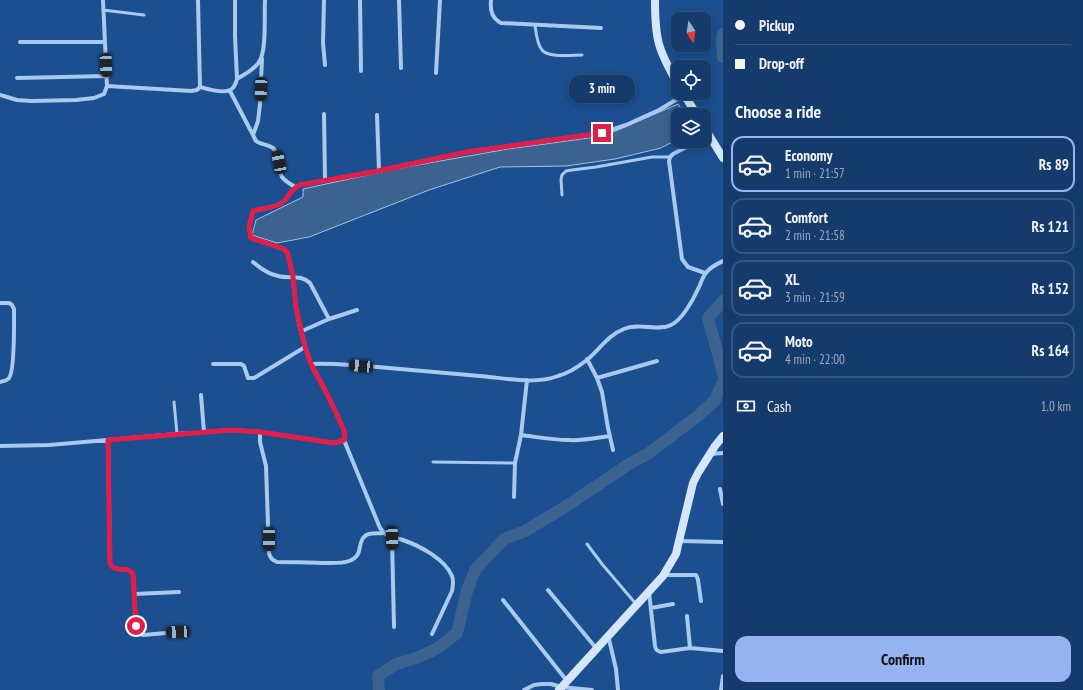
<!DOCTYPE html>
<html lang="en">
<head>
<meta charset="utf-8">
<style>
	:root { --surface:#143b6b; --page:#1d4271; --text:#f1f3f6; --muted:#9dadc1; --line:#33557e; --accent:#95b2f1 }
	body { margin:0; font-family:"PT Sans Narrow",sans-serif; background:var(--page); color:var(--text); height:100vh; display:flex; flex-direction:column; font-size:15px; white-space:nowrap }
	* { box-sizing:border-box; margin:0 }
	p { font-size:13px; color:var(--muted) }
	.icon { flex:none; width:22px; height:22px; fill:none; stroke:currentColor; stroke-width:2; stroke-linecap:round; stroke-linejoin:round }
	.map { position:relative; flex:1; overflow:hidden }
	.sheet { display:flex; flex-direction:column; background:var(--surface); width:360px }
	.sheet>* { flex:none }
	.guide { display:grid; align-content:center; height:88px; padding:0 12px; background:var(--surface) }
	.needle { width:26px; rotate:168deg }
	.tools { position:absolute; left:671px; top:12px; display:grid; gap:8px }
	.tools a { display:grid; place-items:center; width:40px; height:40px; border-radius:8px; background:var(--surface); box-shadow:0 2px 10px #0003,0 0 0 1px var(--line); font-size:20px }
	.end { position:absolute; width:18px; height:18px; margin:-9px; border:5px solid #e11d48; background:#fff; box-shadow:0 0 0 2px #fff }
	.from { border-radius:50% }
	.bubble { position:absolute; height:28px; border-radius:12px; background:var(--surface); box-shadow:0 2px 10px #0003,0 0 0 1px var(--line); font-size:13px; font-weight:700; line-height:28px; text-align:center }
	.car { position:absolute; width:12px; height:24px; margin:-12px -6px; border-radius:5px; box-shadow:0 0 3px 1px #0007; background:linear-gradient(#222 24%,#8ab4d8 0 40%,#222 0 76%,#8ab4d8 0 86%,#222 0) }
	.guide b { display:flex; align-items:center; gap:14px; height:38px; font-size:15px }
	.guide b+b { border-top:1px solid var(--line) }
	.guide i { width:10px; height:10px; background:var(--text) }
	ul { padding:0; list-style:none }
	li { display:flex; align-items:center; gap:12px; height:56px; margin:0 8px 6px; padding:0 4px; border:2px solid var(--line); border-radius:12px }
	li div { flex:1 }
	li b { display:block; font-size:15px }
	li em { font-style:normal; font-weight:700 }
	li.selected { border-color:var(--accent) }
	li>.icon { width:36px; height:36px; stroke-width:1.5 }
	h2 { padding:0 12px; font-size:18px; line-height:48px }
	.pay { display:flex; align-items:center; gap:10px; height:44px; padding:0 12px; font-size:15px }
	.pay p { margin-inline-start:auto }
	.primary-button { display:flex; gap:8px; margin-top:auto; padding:8px 12px }
	.primary-button a { flex:1; height:46px; border-radius:12px; background:var(--accent); color:#111; font-size:16px; font-weight:700; line-height:46px; text-align:center }
	main { display:flex; flex:1; min-height:0 }
	.map>svg:first-child { display:block }
</style>
</head>
<body>
<main>
<div class="map">
<svg width="723" height="690" viewBox="0 0 723 690">
	<rect width="100%" height="100%" fill="#1b4f8f"/>
	<path fill="#3c6290" stroke="#9cc4f0" d="M678,104l7,11h-7v24l-17,9 -46,11 -49,7 -66,1 -71,23 -120,47 -32,6 -25,-8 4,-15 47,-23v-8l92,-20 113,-20 96,-13z"/>
	<g fill="none" stroke-linecap="round" stroke-linejoin="round">
		<path stroke="#3c6290" stroke-width="12" d="M723,34l-1,6 1,17
			M723,301l-15,17c5,19 11,38 15,57
			M379,690l-1,-14 18,-12 23,-7 19,-9 19,-15 10,-42 8,-21 29,-31 21,-8 40,-24 64,-43 20,-11 50,-38 16,-15 8,-18"/>
		<path stroke="#a9c9ee" stroke-width="3" d="M103,10l41,5
			M535,25c1,8 2,19 7,25 6,8 30,5 40,5
			M562,195l-1,-16 1,-4 4,-4 6,-1 24,-3 56,-10h18
			M174,402l3,32
			M433,462l82,1
			M587,544l15,20 34,40"/>
		<path stroke="#a9c9ee" stroke-width="4" d="M324,0l-1,43 2,22
			M360,0l1,71
			M399,0l2,68
			M491,0c-1,11 1,18 10,23l100,5
			M20,42h85
			M436,73l4,-73
			M17,78l90,-2
			M237,79c8,-5 17,-9 22,-17 8,-11 5,-48 6,-62
			M107,86l84,5 6,-1 3,-3 -2,-87
			M200,87c7,2 24,7 30,3 5,-2 6,-7 7,-11l-2,-43v-36
			M230,91l23,44c1,2 2,4 3,6 5,4 13,3 18,8 7,7 3,19 8,28 3,4 8,7 13,10
			M0,95l17,5 14,1 45,-1 18,-2 10,-4 3,-8 -4,-86
			M324,114l1,66
			M377,115l2,55
			M253,135l5,-14 2,-17 2,-45
			M698,141l-25,13 -3,3 -1,4 13,98 6,8 17,6
			M253,262c7,6 15,12 25,14 12,3 23,-2 32,7l19,36
			M0,303h9l3,2 2,4c0,12 1,62 -5,69 -2,3 -6,3 -9,4
			M302,331l27,-12 28,-9
			M587,359l10,19 5,14 6,36 5,22
			M213,364h28l3,2 4,12h6l51,-31
			M311,364c-7,-19 -12,-38 -15,-57 -2,-18 -3,-37 -9,-55l-3,-3 -33,-11 -2,-11 4,-16c9,-3 21,-3 29,-8 8,-6 7,-14 18,-18l73,-13 94,-20 135,-19 24,-8 33,-15 25,-15
			M597,378l60,-17
			M201,395l3,37
			M260,432v10l6,24 3,87c1,5 3,7 8,9 15,0 30,0 44,1 9,0 20,1 28,-2 16,-6 7,-18 16,-25 4,-4 13,-2 18,-3
			M521,435c16,2 32,5 48,5 13,1 27,-2 41,-4
			M108,440l2,123c6,12 17,1 23,11l3,53c1,4 3,6 7,8l35,-3
			M344,440l36,88c7,10 13,9 23,12 17,6 42,19 49,36 2,5 1,10 0,15l-20,43
			M0,446l49,-1 128,-11 55,-4 28,2 74,11 10,-3 1,-3 -1,-7 -16,-34 -17,-32c19,-1 37,1 55,2 38,3 76,7 114,10 25,2 54,9 78,0 11,-3 20,-9 29,-16 13,-11 21,-25 37,-31 16,-7 33,3 47,-4 11,-5 22,-25 27,-36 3,-5 4,-12 8,-16 4,-6 11,-9 17,-12
			M711,454l12,-1
			M720,489l3,15
			M514,497l1,-34 6,-28 6,-55
			M392,538l2,89
			M679,541l44,1
			M663,575h33l1,2 1,3 3,21
			M548,590l48,58
			M649,592l6,54c1,4 2,5 6,6l29,-4 33,3
			M134,594l45,-2
			M503,600l64,81
			M651,608l22,-4
			M687,616l3,32
			M608,635l8,34 2,21
			M524,690l10,-5 8,-1h9l10,3 31,3
			M721,690l2,-14"/>
		<path stroke="#d6e6fa" stroke-width="8" d="M655,0c0,14 0,30 4,44 3,12 13,30 19,41
			M683,93l14,22
			M704,127l19,31
			M559,690l104,-114 7,-12 6,-10 3,-13 14,-58 5,-10 17,-27 8,-10"/>
	</g>
	<g fill="none" stroke-linecap="round" stroke-linejoin="round">
		<path stroke="#e11d48" stroke-width="5" d="M136,626l-3,-52c-6,-10 -17,1 -23,-11l-2,-123 124,-10 28,2 74,11 10,-3 1,-3 -1,-7 -16,-34 -17,-32 -6,-17 -9,-39 -3,-31 -4,-19 -2,-6 -3,-3 -33,-11 -2,-11 4,-16c9,-3 21,-3 29,-8 8,-6 7,-13 18,-18l73,-13 94,-20 135,-19"/>
	</g>
</svg>
<div class="tools">
<a><svg class="needle" viewBox="-14 -14 28 28"><path d="M0-13l5 13h-10z" fill="#e53935"/><path d="M0 13l5-13h-10z" fill="#9dadc1"/></svg></a>
<a><svg class="icon" aria-label="locate" viewBox="0 0 24 24"><circle cx="12" cy="12" r="6"/><path d="M12 2v4M12 18v4M2 12h4M18 12h4"/></svg></a>
<a><svg class="icon" aria-label="layers" viewBox="0 0 24 24"><path d="M12 4l9 5-9 5-9-5zM3 14l9 5 9-5"/></svg></a>
</div>
<i class="end from" style="left:136px;top:626px"></i>
<i class="end" style="left:602px;top:133px"></i>
<div class="bubble" style="left:569px;top:75px;width:66px">3 min</div>
<i class="car" style="left:106px;top:65px;rotate:178deg"></i>
<i class="car" style="left:261px;top:89px;rotate:182deg"></i>
<i class="car" style="left:279px;top:162px;rotate:349deg"></i>
<i class="car" style="left:361px;top:366px;rotate:275deg"></i>
<i class="car" style="left:392px;top:538px;rotate:178deg"></i>
<i class="car" style="left:269px;top:539px;rotate:180deg"></i>
<i class="car" style="left:178px;top:632px;rotate:267deg"></i>
</div>
<section class="sheet">
<div class="guide">
<b><i class="from"></i>Pickup</b>
<b><i></i>Drop-off</b>
</div>
<h2>Choose a ride</h2>
<ul>
<li class="selected"><svg class="icon" aria-label="car" viewBox="0 0 24 24"><path d="M5 17H2v-5l4-1 3-4h7l3 4 3 1v5h-3M9 17h6M6 11h13"/><circle cx="7" cy="17" r="2"/><circle cx="17" cy="17" r="2"/></svg><div><b>Economy</b><p>1 min · 21:57</p></div><em>Rs 89</em></li>
<li><svg class="icon" aria-label="car" viewBox="0 0 24 24"><path d="M5 17H2v-5l4-1 3-4h7l3 4 3 1v5h-3M9 17h6M6 11h13"/><circle cx="7" cy="17" r="2"/><circle cx="17" cy="17" r="2"/></svg><div><b>Comfort</b><p>2 min · 21:58</p></div><em>Rs 121</em></li>
<li><svg class="icon" aria-label="car" viewBox="0 0 24 24"><path d="M5 17H2v-5l4-1 3-4h7l3 4 3 1v5h-3M9 17h6M6 11h13"/><circle cx="7" cy="17" r="2"/><circle cx="17" cy="17" r="2"/></svg><div><b>XL</b><p>3 min · 21:59</p></div><em>Rs 152</em></li>
<li><svg class="icon" aria-label="car" viewBox="0 0 24 24"><path d="M5 17H2v-5l4-1 3-4h7l3 4 3 1v5h-3M9 17h6M6 11h13"/><circle cx="7" cy="17" r="2"/><circle cx="17" cy="17" r="2"/></svg><div><b>Moto</b><p>4 min · 22:00</p></div><em>Rs 164</em></li>
</ul>
<div class="pay"><svg class="icon" aria-label="cash" viewBox="0 0 24 24"><path d="M3 7h18v10H3z"/><circle cx="12" cy="12" r="2"/></svg>Cash<p>1.0 km</p></div>
<div class="primary-button"><a>Confirm</a></div>
</section>
</main>
</body>
</html>
